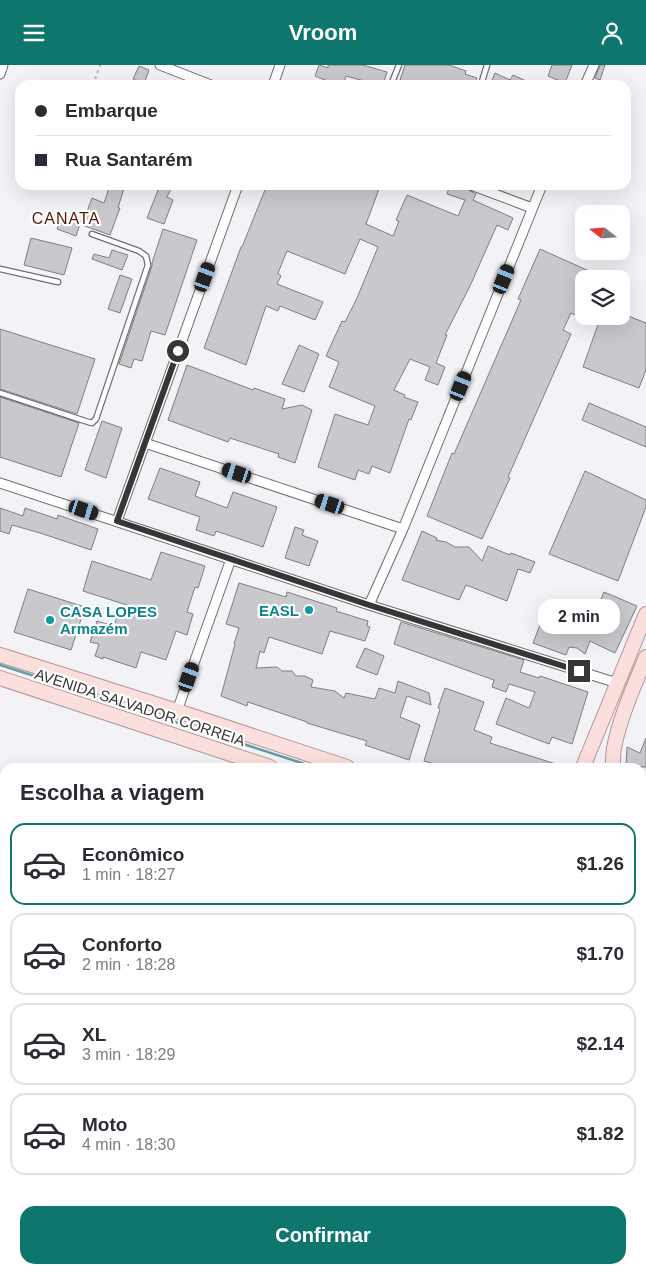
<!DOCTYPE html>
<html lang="pt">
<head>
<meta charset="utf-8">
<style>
	:root { --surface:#fff; --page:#f2f2f3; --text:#2b2b33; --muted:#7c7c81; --line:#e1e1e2; --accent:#0f766e }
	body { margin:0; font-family:Helvetica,sans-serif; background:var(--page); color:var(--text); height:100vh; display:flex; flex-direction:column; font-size:19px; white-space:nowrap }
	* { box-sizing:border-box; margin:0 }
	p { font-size:16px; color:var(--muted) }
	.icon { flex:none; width:28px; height:28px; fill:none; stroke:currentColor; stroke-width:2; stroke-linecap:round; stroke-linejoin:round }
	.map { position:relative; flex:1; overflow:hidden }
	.panel { position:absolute; left:0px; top:698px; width:646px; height:511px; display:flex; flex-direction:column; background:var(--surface); border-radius:15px 15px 0 0; box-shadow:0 5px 20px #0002 }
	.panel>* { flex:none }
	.hud { position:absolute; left:15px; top:15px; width:616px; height:110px; border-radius:15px; box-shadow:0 5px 20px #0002; display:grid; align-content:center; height:110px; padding:0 20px; background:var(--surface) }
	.needle { width:32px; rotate:287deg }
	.tools { position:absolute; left:575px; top:140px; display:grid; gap:10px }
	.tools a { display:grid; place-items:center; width:55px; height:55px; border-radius:10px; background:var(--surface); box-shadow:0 5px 20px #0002; font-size:25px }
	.end { position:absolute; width:22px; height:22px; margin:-11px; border:6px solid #363637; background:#fff; box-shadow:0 0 0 2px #fff }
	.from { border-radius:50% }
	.bubble { position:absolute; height:35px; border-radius:15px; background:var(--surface); box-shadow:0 5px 20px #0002; font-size:16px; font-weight:800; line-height:35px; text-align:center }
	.car { position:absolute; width:15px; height:30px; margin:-15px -8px; border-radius:6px; box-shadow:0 0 4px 1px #0007; background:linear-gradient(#222 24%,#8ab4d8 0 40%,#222 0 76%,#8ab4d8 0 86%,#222 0) }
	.hud b { display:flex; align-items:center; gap:18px; height:48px; font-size:19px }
	.hud b+b { border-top:1px solid var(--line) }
	.hud i { width:12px; height:12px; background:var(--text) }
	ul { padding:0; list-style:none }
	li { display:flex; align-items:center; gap:15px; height:82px; margin:0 10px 8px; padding:0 10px; border:2px solid var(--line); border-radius:15px }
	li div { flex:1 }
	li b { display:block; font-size:19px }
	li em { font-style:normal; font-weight:800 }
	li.current { border-color:var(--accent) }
	li>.icon { width:45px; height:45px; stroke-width:1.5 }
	h2 { padding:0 20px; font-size:22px; line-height:60px }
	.action { display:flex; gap:10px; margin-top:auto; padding:10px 20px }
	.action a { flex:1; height:58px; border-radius:15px; background:var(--accent); color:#fff; font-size:20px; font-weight:800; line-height:58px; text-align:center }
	header { display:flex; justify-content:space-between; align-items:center; height:65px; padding:0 20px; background:var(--accent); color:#fff; font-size:22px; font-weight:800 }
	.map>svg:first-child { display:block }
</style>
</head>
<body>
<header><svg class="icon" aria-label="menu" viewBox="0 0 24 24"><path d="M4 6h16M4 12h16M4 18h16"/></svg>Vroom<svg class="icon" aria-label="person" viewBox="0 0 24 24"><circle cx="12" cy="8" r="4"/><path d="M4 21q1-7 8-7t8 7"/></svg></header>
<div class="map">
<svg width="646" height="1208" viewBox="0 0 646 1208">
	<rect width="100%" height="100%" fill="#f3f3f7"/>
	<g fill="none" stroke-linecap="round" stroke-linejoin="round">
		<path stroke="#5e9da2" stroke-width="2.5" d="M0,600l314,102"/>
	</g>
	<path fill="#c9c9cd" stroke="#7e7f81" d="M319,0l9,3v-3h35l24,7 -4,13h-20l1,-4 -18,-5 -3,9h-6l-22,-9z
		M405,0h44l17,6 -1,3 12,4 -3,7h-9l-13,-5 -2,5h-38l-12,-5z
		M552,0h20l-7,18 -17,-7z
		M600,0h5l-5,15 -5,-2z
		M139,1l10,4 -5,14 -11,-5z
		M495,8l15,7 3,-5 22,10h-45z
		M110,120h15l-7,23h2l-10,27 -28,-10 10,-27 12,5z
		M160,120h13l-6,12 6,3 -9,24 -17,-6z
		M267,120h103l9,4 -13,35 27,12 6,-15 -3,-1 11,-25 51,21 7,-16 -18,-6 3,-9h15l2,4 9,5 -3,6 40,18 -5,12 -11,-5 -27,61 -25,49h2l-11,28 9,4 -7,18 -13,-5 5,-13 -20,-8 -16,31 11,5 -1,2 14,5 -7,18 -2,-1 -19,54 -18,-7 -3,8 -11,-4 -3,10 -37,-13 17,-53 33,11 7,-19 -46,-19 10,-25 -13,-6 16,-35 3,1 12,-24 21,-51 -18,-8 -15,35 -58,-23 -9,22 3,3 -4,8 46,18 -8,18 -35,-14 -2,5 -12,-5 -20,59 -42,-17 37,-101h1z
		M62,149l19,7 -5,15 -19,-7z
		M163,164l34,11 -32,95 -14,-4 -9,30 -8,-2 -3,9 -12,-4 33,-98v-3z
		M31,173l41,10 -8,27 -40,-10z
		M540,184l67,30h-23v40l-13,-6 -8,17 8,4 -63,143 2,1 -28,61 -55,-23 25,-63 2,1 67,-154 -3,-1z
		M112,185l16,5 -6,15 -30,-11 2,-5 15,4z
		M120,210l12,4 -12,34 -12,-4z
		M621,248l25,10v47l-7,18 -56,-21 18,-51h20z
		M0,264l95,30 -18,55 -77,-25z
		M299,280l20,9 -15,38 -22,-8z
		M187,300l66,25 1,-2 31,11 -3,10 20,-4 10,5 -17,53 -17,-6 1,-3 -49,-16 -2,4 -60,-22z
		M0,332l79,26 -18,54 -61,-20z
		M589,338l57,24v20l-64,-27z
		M102,356l20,7 -16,50 -21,-8z
		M160,403l40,14 -5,14 32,12 6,-16 44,15 -14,40 -47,-16 -2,5 -18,-6 4,-13 -52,-18z
		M585,406l61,29v7l-28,74 -69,-27z
		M0,443l23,8 2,-8 32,11 1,-4 40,14 -7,21 -51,-17 -28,-8 -3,9 -9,-3z
		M295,462l9,3 -2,5 16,6 -9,25 -24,-8z
		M422,466l15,7 -1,2 10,2 9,5h14l13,14 6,-15 22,9 1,-2 24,9 -5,11 -12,-4 -11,32 -41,-16 -7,15 -57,-20z
		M161,487l44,14 -7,22 -3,-1 -8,25 6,2 -6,21 -11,-4 -10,29 -25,-8 -5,16 -33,-11v2l-8,-3 4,-12 -9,-2 7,-21 17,5 3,-10 38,-2 -72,-23 9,-30 59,19z
		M239,518l47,14 1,-5 50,16 -1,3 32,10 -1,5 3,1 -5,14 -35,-10 -8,23 -53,-17 -5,16 -4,-2 -4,17 21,-1 5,4h10l4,5h9l8,4 -2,7 24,4 9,7 2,-5 29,6 4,-11 16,5 3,-12 31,12 2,12 -24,-9 -7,21 20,8 -11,35 -44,-15 2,-4 -60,-18v-1l-59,-20 -1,4 -26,-10 14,-52h-1l5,-16 -13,-4z
		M28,524l57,18 -14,43 -57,-18z
		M604,527l33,14 -22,47 -25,-12 -5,13 -8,-6 -8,-1 -3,8 -33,-12 16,-41 33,13 11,2z
		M401,557l123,38 -4,12 19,6 1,-2 48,16 -16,52 -20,-7 -3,7 -53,-20 10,-26 23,10 6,-16 -26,-8 -3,8 -14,-5 2,-7 -100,-36z
		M365,583l19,8 -7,19 -21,-8z
		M445,623l39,14 -10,28 18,7 -2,6 72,23 -1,1h-116l-21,-6 16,-52 -2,-1z
		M646,673v29h-20l1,-20 13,6z"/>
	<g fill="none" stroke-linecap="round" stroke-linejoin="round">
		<g stroke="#6e6e71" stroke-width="7">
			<path id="service" d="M391,20l8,-20
				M481,20l6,-20
				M0,204l58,13
				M0,328l85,28 7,2 4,-4 52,-154 -2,-9 -7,-5 -47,-17
				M641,939l5,-11
				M524,1208l2,-4"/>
		</g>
		<g stroke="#6e6e71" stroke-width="11">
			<path id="minor" d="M160,0l51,20
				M0,9l3,-9
				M273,20l7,-20
				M585,20l9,-20
				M471,120l61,23
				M145,378l258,86
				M0,418l369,122 248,78
				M117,456l121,-336
				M369,540l34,-76 139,-344
				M177,646l54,-152
				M0,942h5
				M0,1184l5,3
				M41,1204l9,4
				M139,1208v-4"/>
		</g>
		<g stroke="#6e6e71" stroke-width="15">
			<path id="secondary" d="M0,778h5"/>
		</g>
		<g stroke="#b39695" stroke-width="16">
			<path id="primary" d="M0,590l177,56 170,56
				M0,613l270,89
				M583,702l63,-153
				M613,702c0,-6 0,-13 1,-19 6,-31 20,-62 32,-91
				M641,804l5,4
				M641,837l5,2"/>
		</g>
		<path stroke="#aeaeb1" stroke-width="2" stroke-dasharray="2.5 4" stroke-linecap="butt" d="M93,20l7,-20"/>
		<use href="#service" stroke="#fff" stroke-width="4.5"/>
		<use href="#minor" stroke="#fff" stroke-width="9"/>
		<use href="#secondary" stroke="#fcefee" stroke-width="12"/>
		<use href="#primary" stroke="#fadfdd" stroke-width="14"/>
	</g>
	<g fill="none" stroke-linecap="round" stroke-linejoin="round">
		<path stroke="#363637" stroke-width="6" d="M178,286l-61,170 252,84 210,66"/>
	</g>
	<g fill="#0f9aa8" stroke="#fff" stroke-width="2">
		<circle cx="309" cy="545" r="5"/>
		<circle cx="50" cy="555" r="5"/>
	</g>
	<g text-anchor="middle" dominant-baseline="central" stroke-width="4.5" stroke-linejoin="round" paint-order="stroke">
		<g font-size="15" font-weight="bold" fill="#0d838f" stroke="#fff" text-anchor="end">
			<text x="299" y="545">EASL</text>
			<text x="60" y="546" text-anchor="start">CASA LOPES<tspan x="60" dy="17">Armazém</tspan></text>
		</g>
		<g font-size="15" fill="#363637" stroke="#fff">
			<text transform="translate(140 642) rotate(18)">AVENIDA SALVADOR CORREIA</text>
		</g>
		<g font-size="16" letter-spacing="1" fill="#591609" stroke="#fff">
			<text x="66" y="153">CANATA</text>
		</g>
	</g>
</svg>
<div class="tools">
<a><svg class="needle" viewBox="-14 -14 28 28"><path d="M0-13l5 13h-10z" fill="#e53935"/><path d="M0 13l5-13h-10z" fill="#7c7c81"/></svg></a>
<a><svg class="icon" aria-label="layers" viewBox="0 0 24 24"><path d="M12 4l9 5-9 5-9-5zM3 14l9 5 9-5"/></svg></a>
</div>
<i class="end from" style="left:178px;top:286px"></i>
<i class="end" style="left:579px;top:606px"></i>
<div class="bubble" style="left:538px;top:534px;width:82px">2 min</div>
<i class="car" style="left:205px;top:212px;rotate:20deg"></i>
<i class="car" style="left:504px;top:214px;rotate:22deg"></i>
<i class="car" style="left:461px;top:321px;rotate:22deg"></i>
<i class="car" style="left:237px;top:408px;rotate:288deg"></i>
<i class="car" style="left:330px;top:439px;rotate:288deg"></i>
<i class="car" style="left:84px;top:445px;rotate:108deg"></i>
<i class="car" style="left:189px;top:612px;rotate:19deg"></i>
<div class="hud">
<b><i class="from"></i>Embarque</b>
<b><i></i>Rua Santarém</b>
</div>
<section class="panel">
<h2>Escolha a viagem</h2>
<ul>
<li class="current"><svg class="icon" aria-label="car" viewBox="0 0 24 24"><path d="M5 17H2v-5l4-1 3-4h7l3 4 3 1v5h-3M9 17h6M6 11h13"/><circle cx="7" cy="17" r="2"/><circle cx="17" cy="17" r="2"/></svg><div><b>Econômico</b><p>1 min · 18:27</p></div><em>$1.26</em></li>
<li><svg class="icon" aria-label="car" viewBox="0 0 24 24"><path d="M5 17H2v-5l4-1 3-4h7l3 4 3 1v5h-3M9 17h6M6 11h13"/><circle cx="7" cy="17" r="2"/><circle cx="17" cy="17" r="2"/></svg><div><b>Conforto</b><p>2 min · 18:28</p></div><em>$1.70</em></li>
<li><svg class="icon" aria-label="car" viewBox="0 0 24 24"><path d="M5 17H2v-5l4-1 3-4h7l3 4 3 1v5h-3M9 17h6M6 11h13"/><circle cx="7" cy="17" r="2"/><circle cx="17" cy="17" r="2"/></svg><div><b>XL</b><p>3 min · 18:29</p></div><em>$2.14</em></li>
<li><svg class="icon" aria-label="car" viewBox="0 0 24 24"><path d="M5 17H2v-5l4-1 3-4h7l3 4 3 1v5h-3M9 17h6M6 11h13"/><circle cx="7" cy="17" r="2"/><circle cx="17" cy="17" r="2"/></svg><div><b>Moto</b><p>4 min · 18:30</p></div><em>$1.82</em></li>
</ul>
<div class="action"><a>Confirmar</a></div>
</section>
</div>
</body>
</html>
